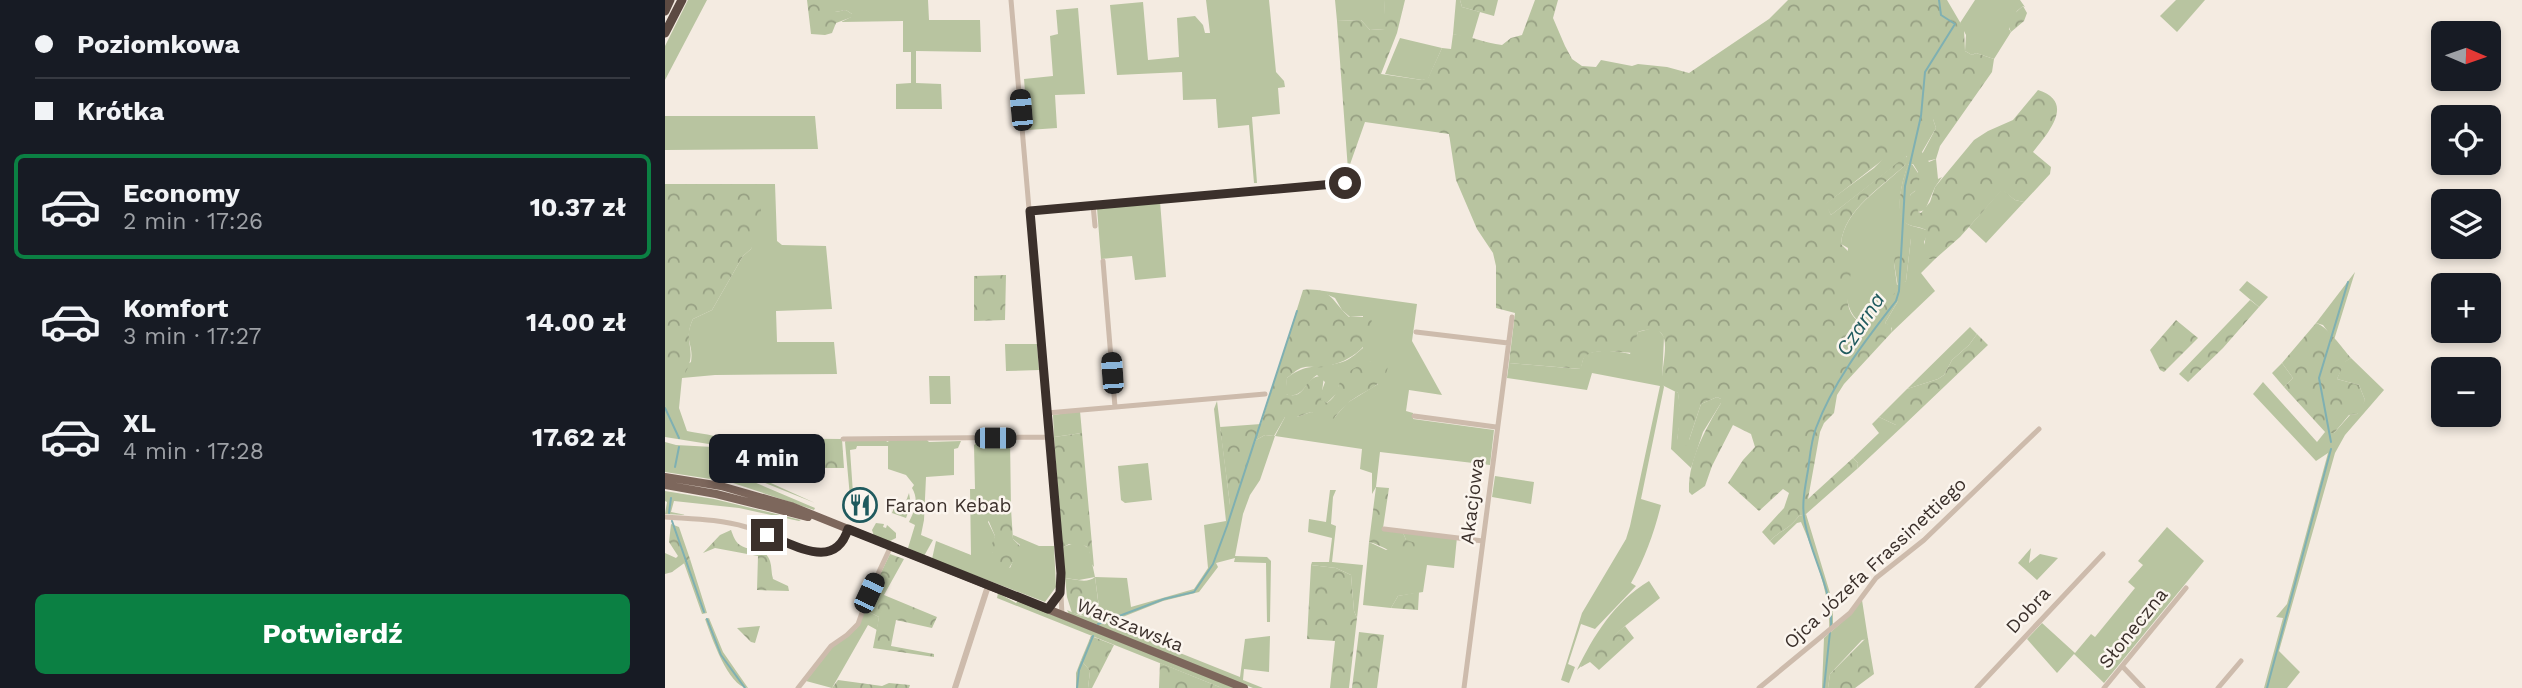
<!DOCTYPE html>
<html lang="pl">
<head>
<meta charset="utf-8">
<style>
	:root { --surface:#171b24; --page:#242831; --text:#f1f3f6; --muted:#9ea1a6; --line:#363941; --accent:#0b8043 }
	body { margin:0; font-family:"Work Sans",sans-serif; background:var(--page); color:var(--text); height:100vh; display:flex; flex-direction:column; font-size:26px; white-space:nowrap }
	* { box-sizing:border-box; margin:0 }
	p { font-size:23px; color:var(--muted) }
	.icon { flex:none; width:38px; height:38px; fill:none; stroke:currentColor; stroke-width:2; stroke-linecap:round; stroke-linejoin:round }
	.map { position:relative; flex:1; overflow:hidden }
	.details { display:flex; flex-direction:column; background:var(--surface); width:665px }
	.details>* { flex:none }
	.hud { display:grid; align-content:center; height:154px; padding:0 35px; background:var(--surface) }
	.needle { width:46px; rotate:92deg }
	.controls { position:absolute; left:1766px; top:21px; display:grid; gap:14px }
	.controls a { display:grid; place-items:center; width:70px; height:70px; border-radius:10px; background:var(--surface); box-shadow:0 4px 10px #0003; font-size:35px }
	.end { position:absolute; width:32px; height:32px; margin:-16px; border:9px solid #3b302b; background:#fff; box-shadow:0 0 0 4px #fff }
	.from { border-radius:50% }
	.bubble { position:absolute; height:49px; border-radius:10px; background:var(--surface); box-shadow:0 4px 10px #0003; font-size:23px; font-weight:700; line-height:49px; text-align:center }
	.car { position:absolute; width:21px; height:42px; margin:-21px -10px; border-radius:9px; box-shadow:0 0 5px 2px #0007; background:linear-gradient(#222 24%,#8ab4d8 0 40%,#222 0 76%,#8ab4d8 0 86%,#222 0) }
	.hud b { display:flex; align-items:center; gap:24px; height:66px; font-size:26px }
	.hud b+b { border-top:2px solid var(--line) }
	.hud i { width:18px; height:18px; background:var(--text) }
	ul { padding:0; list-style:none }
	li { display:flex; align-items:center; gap:21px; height:105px; margin:0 14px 10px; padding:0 21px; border:4px solid transparent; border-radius:10px }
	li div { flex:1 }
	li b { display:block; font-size:26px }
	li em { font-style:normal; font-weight:700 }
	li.selected { border-color:var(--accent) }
	li>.icon { width:63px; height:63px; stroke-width:1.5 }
	.action { display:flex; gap:14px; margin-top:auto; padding:14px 35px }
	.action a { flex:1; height:80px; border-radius:10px; background:var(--accent); color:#fff; font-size:28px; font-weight:700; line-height:80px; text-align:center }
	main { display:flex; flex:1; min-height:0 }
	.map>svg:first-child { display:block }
</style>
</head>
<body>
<main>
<section class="details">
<div class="hud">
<b><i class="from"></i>Poziomkowa</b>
<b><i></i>Krótka</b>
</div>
<ul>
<li class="selected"><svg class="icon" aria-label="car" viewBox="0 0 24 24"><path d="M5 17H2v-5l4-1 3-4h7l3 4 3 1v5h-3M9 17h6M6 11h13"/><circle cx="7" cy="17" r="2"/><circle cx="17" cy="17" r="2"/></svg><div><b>Economy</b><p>2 min · 17:26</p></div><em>10.37 zł</em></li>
<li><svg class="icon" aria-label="car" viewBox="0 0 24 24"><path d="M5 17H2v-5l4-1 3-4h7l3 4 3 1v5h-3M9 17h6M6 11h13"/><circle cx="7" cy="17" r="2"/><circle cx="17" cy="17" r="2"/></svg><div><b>Komfort</b><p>3 min · 17:27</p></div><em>14.00 zł</em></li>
<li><svg class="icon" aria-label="car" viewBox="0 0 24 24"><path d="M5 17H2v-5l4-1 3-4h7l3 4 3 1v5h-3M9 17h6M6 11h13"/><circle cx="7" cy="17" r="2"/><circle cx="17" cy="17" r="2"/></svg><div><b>XL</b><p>4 min · 17:28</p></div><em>17.62 zł</em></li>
</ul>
<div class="action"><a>Potwierdź</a></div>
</section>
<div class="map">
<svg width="1857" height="688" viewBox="0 0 1857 688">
	<defs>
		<pattern id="forest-crowns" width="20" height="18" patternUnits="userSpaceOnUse" patternTransform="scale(1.75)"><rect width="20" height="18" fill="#b8c4a0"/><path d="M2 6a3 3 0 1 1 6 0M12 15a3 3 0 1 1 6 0" fill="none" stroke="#97a083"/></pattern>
	</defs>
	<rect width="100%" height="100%" fill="#f4ebe1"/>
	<path fill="#b8c4a0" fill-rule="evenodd" d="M23,0h19l-42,80v-34z
		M170,0h93l1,20h51l1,32 -65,-1v32l25,1 1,25h-46v-25l15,-1v-31h-8v-31l-62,1 10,-5 1,-3 -6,-4 -11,2z
		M541,0h63l7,72 8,9 1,6 -7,1 2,26 -28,3 5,66h-3l-5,-58 -31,3 -2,-29 -33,1 -1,-28 -65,3 -7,-70 33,-3 5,58 31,-3 -2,-39 18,-2 8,9 2,8h5z
		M670,0h49l2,29 -16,1 -9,-10 -24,1z
		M791,0h4l2,7 18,5 -8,27 -19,-5z
		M1310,0h45l5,7 -2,-1 -6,5 -8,18 2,3 -17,27 -18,-6 -4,2 -7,-4 1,-16 -6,-12z
		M1511,0h29l-28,32 -17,-16z
		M413,8l7,86 -30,1 2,33 -29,2 -4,-51 29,-3 -3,-40 8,-2 -2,-24z
		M735,38l42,10 -14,31 -6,1 -37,-6z
		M0,116h150l3,33 -153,1z
		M1263,118l5,1 3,9 -14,24 7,10 7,-3 2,20 4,-2 -7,10 -10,23 -7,2 -8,-17 5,-4 3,-19 -5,-8h-4c-6,11 -15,49 -4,58 5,5 15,5 21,8l1,5 -3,7 6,17h5l-14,14 14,18 -43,41v-4l-7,-5 13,-22 -37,22c-22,-15 -14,-51 -13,-75l-7,-4c3,-35 41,-56 64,-79l2,-9 -76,59 -6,-11 49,-36 49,-49zM1246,238l-5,43 -9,4 -3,-22z
		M96,184h14l2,57 5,4 44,1 6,63 -56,2 1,31h57l3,32 -122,1 -33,3 -3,30 8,23c12,3 37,3 43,15 5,10 3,17 14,25l71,32 -75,-30 -25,-28 -50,-8v-58l26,-17c3,-19 -8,-21 2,-43l19,-9 31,-54 8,-7 10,-35z
		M1337,189l13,11 9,2 -38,41 -17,-16z
		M495,201l6,76 -31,3 -3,-24 -31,3 -4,-51z
		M1690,272l-21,68 -11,-15 -7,-2z
		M1582,281l21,16 -9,10 -20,-17z
		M652,290l100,14 -5,37 30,54 -33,-5 -3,21 7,2v6l81,11 -4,35 -110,-13 -4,35 -4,7v-21l-12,-4 2,-20 -87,-13 -15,44 -10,15 -7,19 -8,42 32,1 4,4 -1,61h-3l-1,-59 -32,-1 1,-4 -19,5 2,4 -19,25 -36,9 -53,21v3l130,52 5,-38 25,-3 -1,36 -25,-3 -1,11 20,8h-10l-183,-72 -3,-6 11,5 18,4 3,-12 -4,-30 -16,3 -14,-2 -3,-30c9,-5 19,-7 27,1l6,28 32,1 4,29 63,-18 14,-21 -4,-43 22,-4 -12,-112 3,-8 13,104 26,-65 9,-5 10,1 10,-19h12l14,-5 24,5 12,-14 31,-19 -7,-23 -32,24 -2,8 -10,10 -6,-2v-8l4,-11 -8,-7c-12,8 -15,25 -32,19l2,-16c21,-17 34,-8 58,-17 7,-3 13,-9 18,-13v-32l-13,1 -8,-7 -7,-12z
		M1305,327l7,7 -8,11 -17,15 -8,15 -6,4 -31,10z
		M988,328l5,1 6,8 -2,44 2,6 -23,112 20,6c-7,28 -16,53 -30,78l5,3 -41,43 -14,-5 -13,40 7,3 -6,16 -8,-3 21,-67 44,-74 4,-13 30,-140 -68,-13 -5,17 -80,-12 2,-15 71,6c2,-4 2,-8 4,-12 6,-9 36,-6 46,-3l8,-22z
		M340,344h32l2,26 -33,1z
		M1686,358l33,32 -39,45 -10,18 -56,198 21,21 -13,16h-23l19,-70 -7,-1 11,-13 41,-151 -12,8 -63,-67 10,-12 54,60 8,-10 9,1 16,-18 7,-1 8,-14 -6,-15 -22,-6 7,-17z
		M1617,363l11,15 -9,9 -12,-14z
		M264,376h21l1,28h-21z
		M1010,391l3,2 3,21 -4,26h12l12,-36 16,-7 4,2v4l-18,29 -12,36 -20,-19z
		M415,411l2,22 -28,4 -1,-22z
		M1214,417l17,8h8l-47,44 1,-6 -5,-5 26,-25 -7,-9z
		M261,439l3,3 32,-1 -3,7 -4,1v26l-28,2 -2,43 -3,15 12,5 -9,16 -16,-8 7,-23 -6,-3c6,-12 10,-22 3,-34l2,-3 -8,-10 -18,-6v-23h-31l-1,3 -6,1 4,58h-3l-6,-66 1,-2h40l1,2 4,-2z
		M345,439l1,70 -13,-2 -10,15 7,14 -3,16 18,16 10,-23 -7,-6v-4l26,11h15l2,41 -11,15 -113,-43 4,-18 35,14 -1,-66h5l-1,-44 6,-5z
		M0,442l11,3 37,2 20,25 -3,10 -65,-10z
		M483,463l4,37 -27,3 -4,-3 -3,-34z
		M70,474l80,34 -1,2 -81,-27z
		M830,476l39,6 -3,22 -39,-7z
		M665,490h6l-3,7 -2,27 5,2 -4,36 31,3 -6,53 -3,-7 -3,-36 -15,-7 -25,-3 1,-3h17l3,-24 -24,-6 1,-13 17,3z
		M0,491l49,8 87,21 -2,1 -60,-13 -65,-7 -3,11 15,3 -21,-1 2,-12 -2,-1z
		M244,493l2,12 -5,13 -14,-5 4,-11 9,2z
		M1141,514l27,89v21l-4,5c2,-32 -15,-77 -28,-107l-4,1 -23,22 -4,-4c12,-12 18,-11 29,-25z
		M211,523l8,1 -1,3 3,1 1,-3 9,8v5l-8,4 -14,-6 -2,-6z
		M1502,527l37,34 -100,122 -30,-29 -17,19 -30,-34 15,-16 33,30 16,-19 4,3 40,-49 -7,-6 15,-17 -5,-4z
		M737,530l55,7 -3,31 -27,-3 -4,27 -25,4 -7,12 -28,-3 6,-63 17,8 20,-10z
		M1366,548l-2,15 11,-9 18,4 -21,22 -19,-17z
		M25,559l17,54 -5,1 -18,-51z
		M984,581l11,17 -35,28 -48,44c16,-34 38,-69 72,-89z
		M333,593l18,10 2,-2 218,87h-14l-225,-90z
		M204,599v13l10,5 -2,13 -9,-5 -36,63 -26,-7 27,-35 24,-18z
		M1197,600l6,39 -6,1 -32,34 -2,14h-6l2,-50 26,-23z
		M44,618l14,34 25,36c-20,-1 -37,-53 -43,-69z
		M416,660l9,11 -2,17h-12v-15z"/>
	<path fill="url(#forest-crowns)" d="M142,0h28v12l11,-2 6,4v3l-16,6 -4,10 -7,2 -14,-1z
		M719,0h21l-8,33 -16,41 41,6 6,-2 14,-30 9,1 2,-15c17,2 32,9 49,11l9,-7 11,-3 13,-35h23l-5,18 12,28 7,13 10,7 14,1 5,-7 31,6 6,-2 29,3 22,6 80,-54 19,-19h159l17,29 1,22 7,4 4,-2 18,6 -2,13 -52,74 -4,13 -13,3 -3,-4 16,-30 -3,-9h-9l-22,26 -76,59 5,11 75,-59 2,3 -3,6c-23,22 -61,44 -64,79l11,11c2,24 -16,52 9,68l34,-30 5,1 -2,7 -13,22 6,3 1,6 -48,52 -7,11 -3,18 -10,10 -4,9 -12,67 45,-41 5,5 -1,6 -51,45 -7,2c-11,14 -17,13 -29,25l-8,-9 22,-24 5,-15 -6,-4 -24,22 -31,-28 15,-23 12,-13 -4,-13 -18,-9 -21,41 -7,20 -13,9 -3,-3c-1,-32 16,-62 32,-89v-4l-4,-2 -16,7 -12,36 -2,5 -8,3 -2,-8 3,-26 -2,-21 -16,-8c-2,-23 18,-66 -24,-53l-6,21c-10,0 -41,-6 -48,5 -2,3 -2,7 -3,11l-72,-6 6,-50 -19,-5v-42l-3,-13 -16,-24 -21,-49 -7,-46 -84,-12 -17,48 -11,-149 24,-1 9,10 15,-1z
		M795,0h38l-4,16 -32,-9z
		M1358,6l4,7 -3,8 -13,11c-6,-11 4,-19 12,-26z
		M1373,90c38,12 10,43 -5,62l18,15 -1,7 -26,28 -9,-2 -13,-10 -42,47 -25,22h-8l-3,-7 2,-22c-7,-4 -16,-3 -22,-8 -10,-9 -1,-46 4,-57l4,-1 8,12 -3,13 -7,6 7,7 1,10 3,1 9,-11 5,-15 39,-47 14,-9 25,-11z
		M0,184h96v39l-2,11 -8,15 -8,7 -31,54 -19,9c-12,26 8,31 -11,59l-17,1z
		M1243,236l3,2 -5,43 -8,6 -4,-24 4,-26z
		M341,275l-1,45 -31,1v-45z
		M638,290c29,-3 29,12 46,27h22c6,29 -23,46 -48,50 -8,1 -14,-2 -22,1 -5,2 -10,7 -14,10l-1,16c22,7 16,-20 38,-18l-3,24 6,3c11,-7 9,-15 15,-25 8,-10 25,-16 37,-20l9,8c-3,21 -26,25 -40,37 -6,5 -10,11 -15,16h-7l-15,-7 -14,5h-12l-11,19 -9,-1 -9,5 -24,69 -2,-4 -10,-78 41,-3z
		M1585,300l9,7 -36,41 -35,34 -9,-8z
		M1511,320l22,18 -34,34 -4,-2 -10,-20z
		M1651,323c11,3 26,25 35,35l-6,4 -8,17 22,6 6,15 -4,10 -4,4 -8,1 -15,18h-8l-42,-46 9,-9 -11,-15z
		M1312,334l11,11 -84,80h-8l-17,-8 28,-28 31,-10 6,-4 8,-15 17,-15z
		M417,433l12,134c-6,-6 -2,-15 -8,-21l-17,-2 -7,4 -8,-111z
		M78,438l99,1 2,29h-56l-39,-4 1,10 -5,-3z
		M711,487l13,1 -6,40 19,2 4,10 13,4 3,5c-13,19 -37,-4 -53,-7z
		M333,507l13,2 2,30 9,9 -15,23 -5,-2 -12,-20 5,-13 -8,-19 6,-8z
		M6,524l8,3 11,32 -18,13 -7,2v-21l11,5 2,-2 -9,-14z
		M66,530c2,5 4,12 9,15 9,7 25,1 30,16 2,6 1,12 3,18l15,7 1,5 -32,-1 1,-34 -43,-8 -12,5 17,-18z
		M225,554l14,5 -20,36 53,22 -5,11 -36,-8 -5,26 43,8v3l-61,-9 6,-31 -10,-5 2,-19z
		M646,565l25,3 15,7 3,36 3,7 -8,70h-19l5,-47 -28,-2z
		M430,577l4,31 -3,11 -24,-6 -5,-16 -2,-19c10,1 22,6 30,-1z
		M754,592l-1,18 -27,-2 7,-12z
		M95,626l-5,17 -4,-1 -14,-14z
		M960,626l9,12 -35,32 -9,-8 -9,5 2,-5z
		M694,632l25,3 -7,53h-25z
		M426,636l23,9 -22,43h-4l2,-17 -9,-11z
		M1201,638l2,1 6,35 -19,14h-27l2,-14z
		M495,663l62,25h-63z
		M173,680l44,6 7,-3 21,2 -1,3h-77z"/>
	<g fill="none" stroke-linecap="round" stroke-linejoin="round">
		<path stroke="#7fb0b2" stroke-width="2" d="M0,408l14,30
			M1666,442l-12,-64 29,-96
			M10,467l4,-20
			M4,513l2,-15
			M7,521l32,91
			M42,619l14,36 24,33
			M433,624l66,-25 30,-7 19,-28 14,-38 70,-215
			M1166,627c2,-37 -19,-68 -26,-104 -4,-18 0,-35 3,-53 2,-14 3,-29 8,-42 18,-48 50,-88 80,-127l3,-10 6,-105 16,-70 4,-44 30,-48 -14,-9 -2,-15
			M412,688l2,-18 14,-34
			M1159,688l6,-56
			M1602,688l64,-239"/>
		<path stroke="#cdbbac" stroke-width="5" d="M346,0l48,557 3,58
			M428,205l2,21
			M365,211l315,-28 13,-4
			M438,261l12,146
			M751,332l92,11
			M382,413l218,-19
			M749,416l82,11
			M178,439l206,-2
			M0,517c27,2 54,2 81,10 20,7 57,25 77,26 15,0 21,-12 25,-24
			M719,529l99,12
			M383,609l12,-16
			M1457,666l21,22
			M133,688l33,-42 16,-11 11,-11 11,-31 22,-47
			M799,688l48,-371
			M1094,688l91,-75 26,-35 48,-38 115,-111
			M1312,688l126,-134
			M1439,688l82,-100
			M1553,688l23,-27"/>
		<path stroke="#cdbbac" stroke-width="6" d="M290,688l33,-102"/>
		<path stroke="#7d675c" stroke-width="8" d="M0,477l56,9 70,20 453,182
			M0,485l51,9 92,23"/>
		<path stroke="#5c4a42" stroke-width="9" d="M0,11l5,-11
			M0,33l17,-33"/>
	</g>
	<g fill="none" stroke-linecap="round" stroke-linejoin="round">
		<path stroke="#3b302b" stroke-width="9" d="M102,535c29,10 68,36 81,-6l200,80 12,-16 1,-20 -31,-362 315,-28"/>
	</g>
	<defs>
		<g id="restaurant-ring" transform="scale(1.75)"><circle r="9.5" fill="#fbf5ee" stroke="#1f5a5e" stroke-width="1.5"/><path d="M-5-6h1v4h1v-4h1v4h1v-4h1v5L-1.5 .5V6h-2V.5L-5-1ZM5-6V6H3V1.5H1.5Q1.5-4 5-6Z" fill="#1f5a5e"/></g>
	</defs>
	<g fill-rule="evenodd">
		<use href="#restaurant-ring" x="195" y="505"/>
	</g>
	<g text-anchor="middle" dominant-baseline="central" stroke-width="5" stroke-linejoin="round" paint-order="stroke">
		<g font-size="19" fill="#3b302b" stroke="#fbf5ee">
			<text transform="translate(807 501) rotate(-83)">Akacjowa</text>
			<text transform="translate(1210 563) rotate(-43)">Ojca Józefa Frassinettiego</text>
			<text transform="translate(1363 610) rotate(-47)">Dobra</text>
			<text transform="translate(465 625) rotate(22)">Warszawska</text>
			<text transform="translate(1468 628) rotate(-51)">Słoneczna</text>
		</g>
		<g font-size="19" fill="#3b302b" stroke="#fbf5ee" text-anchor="start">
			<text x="220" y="505">Faraon Kebab</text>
		</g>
		<g font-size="21" font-style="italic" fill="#1f5a5e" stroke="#fbf5ee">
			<text transform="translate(1195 324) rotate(-57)">Czarna</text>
		</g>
	</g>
</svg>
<div class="controls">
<a><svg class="needle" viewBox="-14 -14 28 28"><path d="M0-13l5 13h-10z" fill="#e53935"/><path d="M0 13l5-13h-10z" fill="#9ea1a6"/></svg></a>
<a><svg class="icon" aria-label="locate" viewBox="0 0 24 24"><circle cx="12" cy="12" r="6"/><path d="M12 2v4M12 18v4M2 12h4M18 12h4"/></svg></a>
<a><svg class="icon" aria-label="layers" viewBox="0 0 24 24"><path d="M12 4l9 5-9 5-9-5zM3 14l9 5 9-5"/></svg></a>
<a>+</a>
<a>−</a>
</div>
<i class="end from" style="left:680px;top:183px"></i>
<i class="end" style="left:102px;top:535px"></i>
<div class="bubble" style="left:44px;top:434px;width:116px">4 min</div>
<i class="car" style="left:356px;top:110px;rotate:355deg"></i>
<i class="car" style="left:447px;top:373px;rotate:356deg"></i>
<i class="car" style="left:330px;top:438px;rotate:90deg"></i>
<i class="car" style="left:204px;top:593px;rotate:25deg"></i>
</div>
</main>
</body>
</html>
